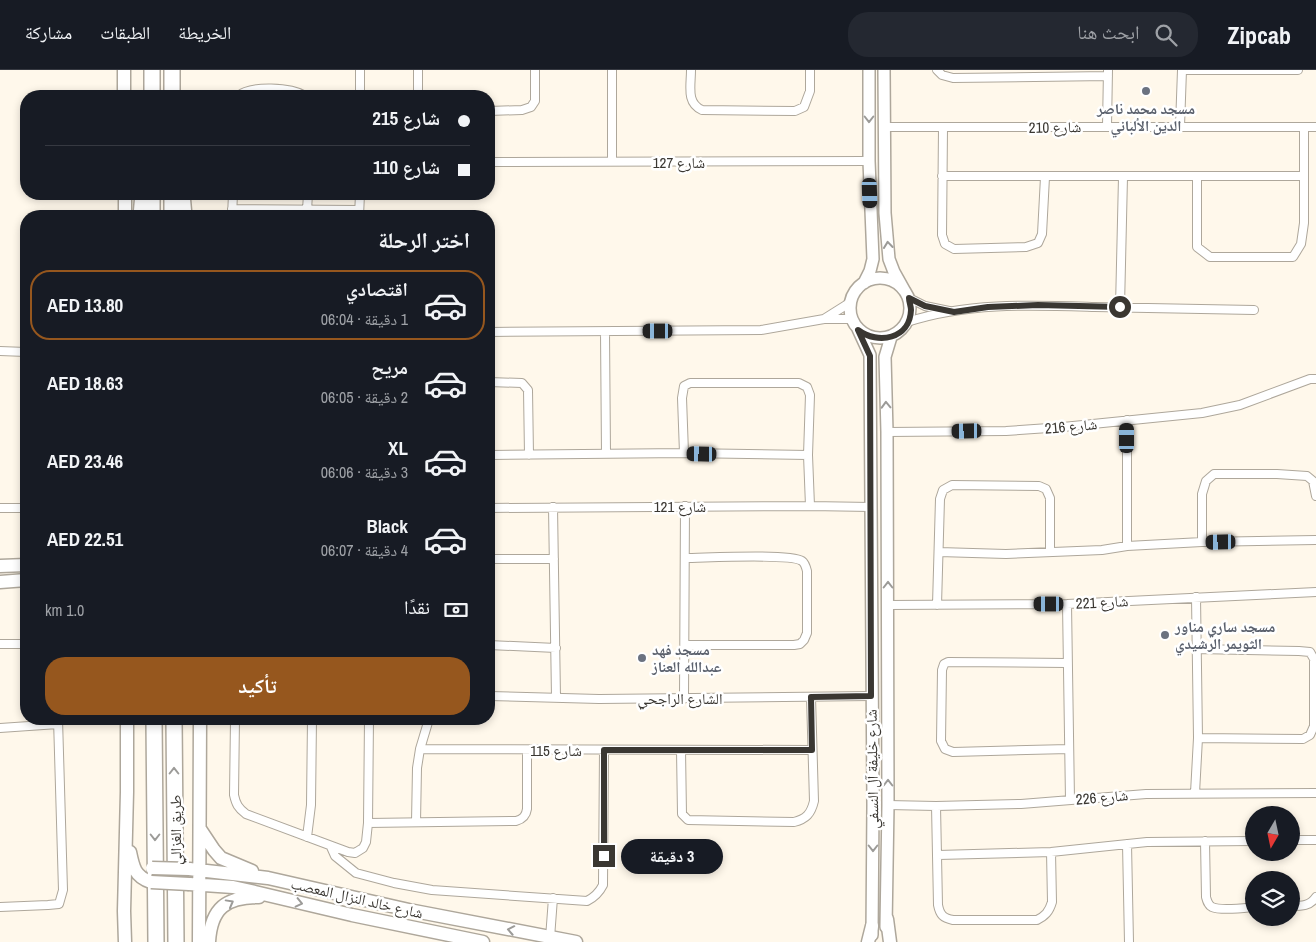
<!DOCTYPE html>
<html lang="ar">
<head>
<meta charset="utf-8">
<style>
	:root { --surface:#171b24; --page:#242831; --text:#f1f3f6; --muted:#9ea1a6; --line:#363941; --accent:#96571e }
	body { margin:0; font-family:"Archivo Narrow","Noto Naskh Arabic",sans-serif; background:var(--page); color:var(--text); direction:rtl; height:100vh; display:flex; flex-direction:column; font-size:19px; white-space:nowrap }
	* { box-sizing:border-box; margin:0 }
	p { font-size:16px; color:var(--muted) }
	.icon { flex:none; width:28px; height:28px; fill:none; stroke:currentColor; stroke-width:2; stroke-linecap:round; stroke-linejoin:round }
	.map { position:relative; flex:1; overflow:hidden; direction:ltr }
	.details { position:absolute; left:20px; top:140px; width:475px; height:515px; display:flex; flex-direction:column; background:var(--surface); border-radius:20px; box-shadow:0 2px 8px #0003; direction:rtl }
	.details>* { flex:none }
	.banner { position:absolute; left:20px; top:20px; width:475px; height:110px; border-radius:20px; box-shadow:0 2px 8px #0003; direction:rtl; display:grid; align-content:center; height:110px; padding:0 25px; background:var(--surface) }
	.needle { width:32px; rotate:189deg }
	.controls { position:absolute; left:1245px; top:736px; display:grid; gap:10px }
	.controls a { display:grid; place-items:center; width:55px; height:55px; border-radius:50%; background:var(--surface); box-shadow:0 2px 8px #0003; font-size:25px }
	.end { position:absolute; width:22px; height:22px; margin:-11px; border:6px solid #3a3732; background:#fff; box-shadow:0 0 0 2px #fff }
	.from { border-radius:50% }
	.bubble { position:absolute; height:35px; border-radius:18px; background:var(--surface); box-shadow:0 2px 8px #0003; font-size:16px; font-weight:700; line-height:35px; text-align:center; direction:rtl }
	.car { position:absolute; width:15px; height:30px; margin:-15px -8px; border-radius:6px; box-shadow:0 0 4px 1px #0007; background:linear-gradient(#222 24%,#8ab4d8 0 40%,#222 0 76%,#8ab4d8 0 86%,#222 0) }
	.banner b { display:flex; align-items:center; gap:18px; height:48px; font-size:19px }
	.banner b+b { border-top:1px solid var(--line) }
	.banner i { width:12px; height:12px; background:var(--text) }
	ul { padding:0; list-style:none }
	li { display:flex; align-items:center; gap:15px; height:70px; margin:0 10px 8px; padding:0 15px; border:2px solid transparent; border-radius:20px }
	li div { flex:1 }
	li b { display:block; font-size:19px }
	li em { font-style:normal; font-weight:700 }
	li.selected { border-color:var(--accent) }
	li>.icon { width:45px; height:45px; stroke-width:1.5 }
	h2 { padding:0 25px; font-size:22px; line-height:60px }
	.pay { display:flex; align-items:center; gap:12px; height:55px; padding:0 25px; font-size:19px }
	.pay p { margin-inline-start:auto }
	.action { display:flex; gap:10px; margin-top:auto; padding:10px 25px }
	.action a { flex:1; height:58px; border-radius:20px; background:var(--accent); color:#fff; font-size:20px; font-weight:700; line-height:58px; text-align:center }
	header { display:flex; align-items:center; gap:30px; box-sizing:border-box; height:70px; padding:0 25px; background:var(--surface); border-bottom:1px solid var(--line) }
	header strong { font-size:24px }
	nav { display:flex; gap:28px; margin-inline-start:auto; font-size:18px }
	.search { width:350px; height:45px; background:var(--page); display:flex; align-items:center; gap:12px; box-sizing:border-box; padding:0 18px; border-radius:20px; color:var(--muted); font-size:19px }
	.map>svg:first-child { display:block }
</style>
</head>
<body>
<header>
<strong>Zipcab</strong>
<div class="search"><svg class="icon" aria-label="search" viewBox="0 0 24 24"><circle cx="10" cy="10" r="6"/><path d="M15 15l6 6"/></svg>ابحث هنا</div>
<nav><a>الخريطة</a><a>الطبقات</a><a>مشاركة</a></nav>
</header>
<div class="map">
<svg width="1316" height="872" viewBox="0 0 1316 872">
	<rect width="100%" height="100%" fill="#fff8eb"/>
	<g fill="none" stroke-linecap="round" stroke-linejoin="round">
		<g stroke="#aea79b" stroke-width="10">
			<path id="street" d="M360,0v26
				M691,0c0,16 -5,33 11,40l93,1 9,-4 6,-16v-21
				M937,0l5,5 11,3 155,-2
				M1182,0h116
				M238,26c13,-11 53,-9 67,0
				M418,26v-26
				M489,41l33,-1 9,-3 4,-6v-31
				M1107,56l1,-56
				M1180,56l2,-56
				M884,57h432
				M943,58l-1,107 3,9 9,5 72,-2 12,-4 4,-9 3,-57
				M612,91v-91
				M489,92l380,-1
				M942,106h361
				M1197,107v70l13,10h83l8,-13 3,-21v-96
				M232,139l127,1
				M307,140l1,-16
				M232,146l1,-22
				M359,146l1,-22
				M909,228l16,8 24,5
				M1120,237l3,-130
				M824,249l27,-17
				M907,252c61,-20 125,-17 188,-15 53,1 106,2 159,3
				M489,262l272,-2 63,-11h28
				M605,262l1,122
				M0,281l26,1
				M489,312l33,1 6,7 1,65
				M1127,350v126
				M887,362l119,-1 57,-4 139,-14 38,-8 70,-26h6
				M684,383l-2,-55 2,-12 6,-3h109l8,4 3,8 -2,60 2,51
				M489,385l195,-2 124,2
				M553,437l3,190
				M0,438h26
				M489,438l321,-2 61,1
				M1202,472v-48l4,-13 8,-7h63l30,2 6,5 3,15
				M939,482l67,2 96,-4 25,-4 75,-4 114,-2
				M489,489h65
				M1067,534l3,196
				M888,535l179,-1 249,-12
				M937,535l3,-106 3,-9 9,-5 87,1 7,3 4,9v53
				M0,574h26
				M489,575l67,3
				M685,575h109l6,-1 4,-4 3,-7v-62c-1,-4 -2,-8 -5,-10 -12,-8 -98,-3 -117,-3
				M1197,579l102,2 11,1 4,7v67l-4,9 -7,4 -105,-1
				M1067,593l-119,-1 -4,2 -2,6 -1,71 4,8 8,3 116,-3
				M489,626l110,3 272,-3
				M684,629l1,-193
				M235,649l-1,76c2,9 4,13 12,19l102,38 7,1 8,-5 3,-6 2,-19 1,-104
				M0,658l58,-4
				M420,679l392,1
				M681,680l1,64 6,6 106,2c12,-3 17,-8 20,-21l-3,-104
				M1195,723l3,-55 -2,-141
				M888,735l48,1 85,-2 125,-10 170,-1
				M936,736l2,99c2,10 5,13 15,15h84c8,-4 12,-8 15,-18l-1,-50
				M416,752l1,-54 3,-19 9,-30
				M368,753l148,-2c7,-2 10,-5 11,-12v-59
				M307,767l4,-32 1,-86
				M1291,770h25
				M1205,771l1,56c1,4 2,8 6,10 9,4 32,1 42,0
				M1127,774l2,98
				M331,777l4,9 21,17 38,10 38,7 155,11c8,-4 12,-8 16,-16l1,-135
				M938,785l113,-3 96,-10 107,-1
				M1291,836c11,0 19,0 25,-9
				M0,837l48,-2 11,-1 4,-14 -5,-171
				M550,868l3,-40"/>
		</g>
		<g stroke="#aea79b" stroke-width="14">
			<path id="secondary" d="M884,0l1,143 4,46 5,13 10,18
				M850 238a30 30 0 1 1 60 0a30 30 0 1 1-60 0Z
				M864,213l6,-12 3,-12 -4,-98v-91
				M858,259l12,26 3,450 -1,130
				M886,857l2,-122 -1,-373 -2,-75 6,-20"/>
		</g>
		<g stroke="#aea79b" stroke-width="15">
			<path id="primary" d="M124,0v26
				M125,124v22
				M0,496l26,-1
				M0,512l26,-2
				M200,759l14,21 7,8 31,13
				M130,782c3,15 5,25 21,30
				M189,799l79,9 141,32 167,32
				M189,814l44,3 22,5 97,23 131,27
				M887,849l3,23
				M125,872l-1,-31 3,-119v-73
				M199,872l1,-223
				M209,872c2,-34 17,-45 50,-45
				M868,872l4,-16"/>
		</g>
		<g stroke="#aea79b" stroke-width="18">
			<path id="highway" d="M152,0v26
				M172,26v-26
				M152,124v22
				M172,124v22
				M182,124l2,22
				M141,146l2,-22
				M154,649l2,223
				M174,649l2,223"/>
		</g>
		<use href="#street" stroke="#fff" stroke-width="8"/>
		<use href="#secondary" stroke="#fff" stroke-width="11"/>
		<use href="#primary" stroke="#fff" stroke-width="12"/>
		<use href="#highway" stroke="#fff" stroke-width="15"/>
		<g stroke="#aea79b" stroke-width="15" stroke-linecap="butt">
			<path id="primary-bridge" d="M152,798l37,1
				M151,812l38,2"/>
		</g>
		<use href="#primary-bridge" stroke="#fff" stroke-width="12"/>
	</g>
	<defs><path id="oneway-chevron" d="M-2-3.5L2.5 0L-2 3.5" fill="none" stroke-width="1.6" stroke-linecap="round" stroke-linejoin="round" transform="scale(1.25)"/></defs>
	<g stroke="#9c9b98">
		<use href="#oneway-chevron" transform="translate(869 49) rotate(90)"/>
		<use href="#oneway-chevron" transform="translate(888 175) rotate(-96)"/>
		<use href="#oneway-chevron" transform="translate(886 335) rotate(-92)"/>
		<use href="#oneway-chevron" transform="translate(888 515) rotate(-90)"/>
		<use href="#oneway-chevron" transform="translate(174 701) rotate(-90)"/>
		<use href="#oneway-chevron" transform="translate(888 713) rotate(-90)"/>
		<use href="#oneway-chevron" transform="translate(155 767) rotate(90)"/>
		<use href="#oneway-chevron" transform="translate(873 778) rotate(90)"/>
		<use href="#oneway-chevron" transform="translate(230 833) rotate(-29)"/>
		<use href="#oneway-chevron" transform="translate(299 833) rotate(13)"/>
		<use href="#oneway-chevron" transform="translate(511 860) rotate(-169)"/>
	</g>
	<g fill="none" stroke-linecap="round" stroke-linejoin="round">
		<path stroke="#3a3732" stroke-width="6" d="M604,786v-106h208l-1,-53 60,-1 -1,-340 -12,-26c20,15 52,9 53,-20 0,-4 -2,-8 -2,-12l16,8 29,6 34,-5 50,-2 82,2"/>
	</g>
	<g fill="#6b7280" stroke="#fff" stroke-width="2">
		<circle cx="1146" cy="21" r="5"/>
		<circle cx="1165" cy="565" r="5"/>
		<circle cx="642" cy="588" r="5"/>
	</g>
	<g text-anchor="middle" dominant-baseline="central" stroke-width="5" stroke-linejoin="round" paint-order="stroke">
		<g font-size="15" font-weight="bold" fill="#5b616d" stroke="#fff" text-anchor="start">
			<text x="1146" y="38" text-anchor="middle">مسجد محمد ناصر<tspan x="1146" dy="17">الدين الألباني</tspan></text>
			<text x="1175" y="556">مسجد ساري مناور<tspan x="1175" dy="17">الثويمر الرشيدي</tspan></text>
			<text x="652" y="579">مسجد فهد<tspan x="652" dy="17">عبدالله العناز</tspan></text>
		</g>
		<g font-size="15" fill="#3a3732" stroke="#fff">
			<text transform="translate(1055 57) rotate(-1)">شارع 210</text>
			<text x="679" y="92">شارع 127</text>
			<text transform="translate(1071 356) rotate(-5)">شارع 216</text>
			<text x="680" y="436">شارع 121</text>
			<text transform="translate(1102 532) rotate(-3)">شارع 221</text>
			<text x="680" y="628">الشارع الراجحي</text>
			<text x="556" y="680">شارع 115</text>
			<text transform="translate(872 699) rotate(-91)">شارع خليفة آل النسفي</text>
			<text transform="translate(1102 727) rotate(-5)">شارع 226</text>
			<text transform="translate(175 760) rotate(-90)">طريق الغزالي</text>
			<text transform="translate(357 828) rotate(13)">شارع خالد النزال المعصب</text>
		</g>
	</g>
</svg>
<div class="controls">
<a><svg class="needle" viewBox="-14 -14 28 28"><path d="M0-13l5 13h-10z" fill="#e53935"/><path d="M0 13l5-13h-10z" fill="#9ea1a6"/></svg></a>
<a><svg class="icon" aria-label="layers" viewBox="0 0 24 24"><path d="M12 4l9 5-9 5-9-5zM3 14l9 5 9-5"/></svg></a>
</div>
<i class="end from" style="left:1120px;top:237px"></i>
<i class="end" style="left:604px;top:786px"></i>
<div class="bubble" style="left:621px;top:769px;width:102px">3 دقيقة</div>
<i class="car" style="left:870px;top:123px;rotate:178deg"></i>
<i class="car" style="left:658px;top:261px;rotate:270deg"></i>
<i class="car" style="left:967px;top:361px;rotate:269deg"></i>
<i class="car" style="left:1127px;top:368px;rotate:0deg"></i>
<i class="car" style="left:702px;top:384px;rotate:271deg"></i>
<i class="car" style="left:1221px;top:472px;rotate:269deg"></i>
<i class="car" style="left:1049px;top:534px;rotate:270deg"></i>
<div class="banner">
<b><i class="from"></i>شارع 215</b>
<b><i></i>شارع 110</b>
</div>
<section class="details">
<h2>اختر الرحلة</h2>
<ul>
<li class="selected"><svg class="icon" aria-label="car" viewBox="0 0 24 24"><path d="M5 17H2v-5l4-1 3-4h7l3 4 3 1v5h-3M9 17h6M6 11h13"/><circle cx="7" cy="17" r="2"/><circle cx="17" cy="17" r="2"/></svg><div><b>اقتصادي</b><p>1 دقيقة · 06:04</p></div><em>AED 13.80</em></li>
<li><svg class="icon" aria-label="car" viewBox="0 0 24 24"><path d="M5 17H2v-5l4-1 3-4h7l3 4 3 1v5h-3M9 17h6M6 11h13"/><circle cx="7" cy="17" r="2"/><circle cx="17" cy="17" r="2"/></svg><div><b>مريح</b><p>2 دقيقة · 06:05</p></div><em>AED 18.63</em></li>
<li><svg class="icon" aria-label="car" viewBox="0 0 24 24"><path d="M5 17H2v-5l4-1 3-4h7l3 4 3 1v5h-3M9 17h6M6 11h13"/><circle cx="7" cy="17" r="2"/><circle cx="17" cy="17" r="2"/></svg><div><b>XL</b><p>3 دقيقة · 06:06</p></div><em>AED 23.46</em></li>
<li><svg class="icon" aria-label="car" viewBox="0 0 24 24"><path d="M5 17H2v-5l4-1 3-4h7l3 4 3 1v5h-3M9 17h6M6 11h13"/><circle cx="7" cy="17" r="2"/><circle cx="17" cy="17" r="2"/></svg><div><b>Black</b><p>4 دقيقة · 06:07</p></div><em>AED 22.51</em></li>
</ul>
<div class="pay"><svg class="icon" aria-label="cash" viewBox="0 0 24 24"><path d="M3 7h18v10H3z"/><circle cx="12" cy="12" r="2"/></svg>نقدًا<p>1.0 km</p></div>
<div class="action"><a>تأكيد</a></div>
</section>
</div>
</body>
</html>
